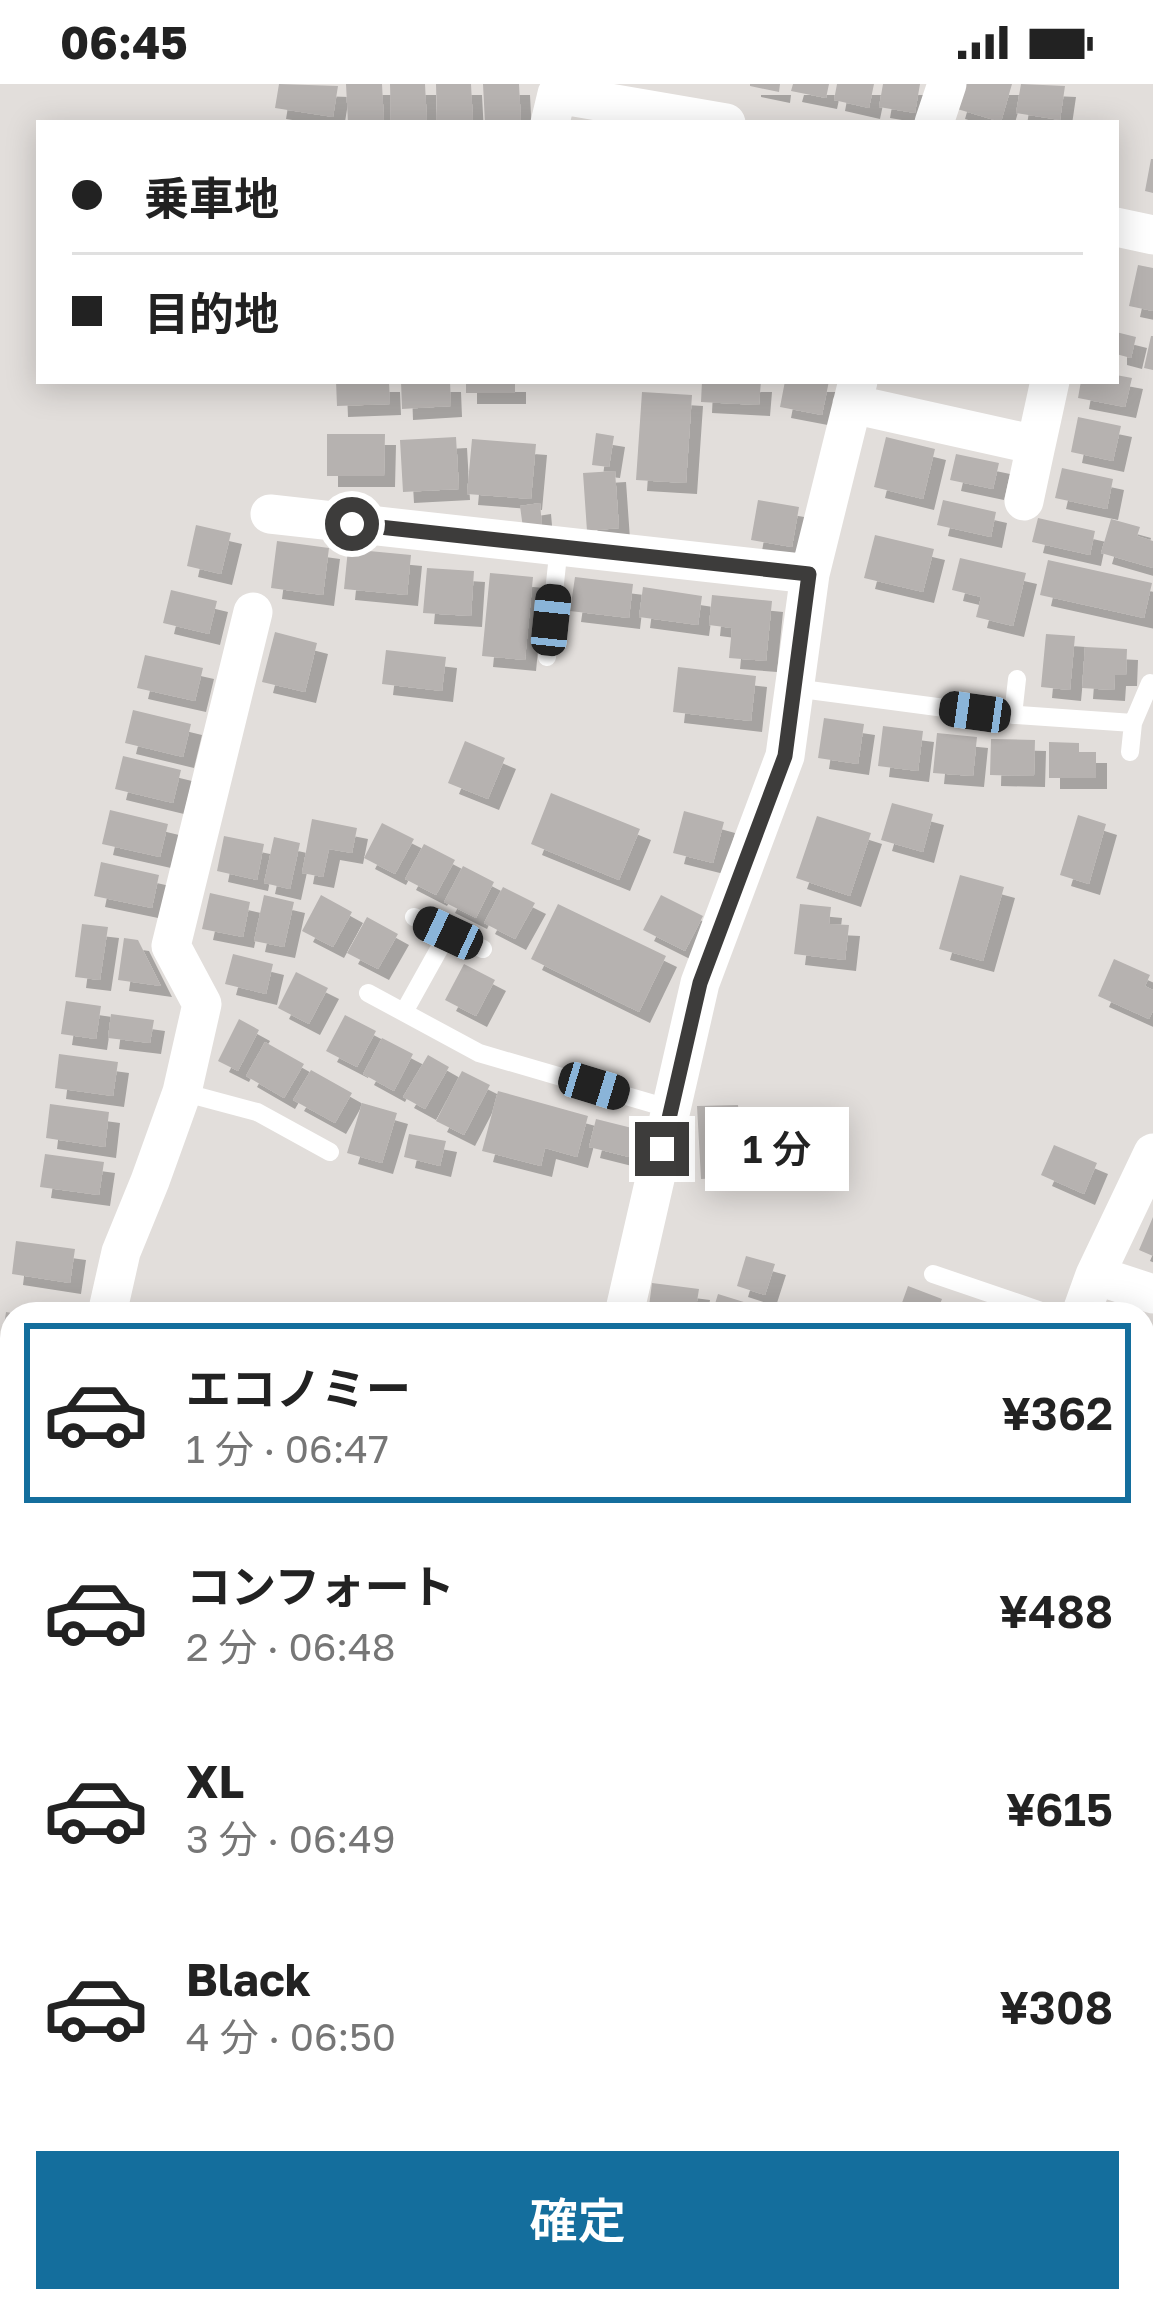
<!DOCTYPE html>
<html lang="ja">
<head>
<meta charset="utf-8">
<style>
	:root { --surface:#fff; --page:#f2f2f2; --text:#222; --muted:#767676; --line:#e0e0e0; --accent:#146e9d }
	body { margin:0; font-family:"Golos Text","Noto Sans JP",sans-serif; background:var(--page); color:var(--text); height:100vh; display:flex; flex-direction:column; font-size:45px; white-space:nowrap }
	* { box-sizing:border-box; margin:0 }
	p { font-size:39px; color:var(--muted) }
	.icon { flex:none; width:66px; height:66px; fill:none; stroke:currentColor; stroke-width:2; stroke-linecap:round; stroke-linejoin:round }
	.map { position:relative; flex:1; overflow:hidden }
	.side { position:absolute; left:0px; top:1218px; width:1155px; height:1011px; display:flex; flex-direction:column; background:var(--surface); border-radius:36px 36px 0 0; box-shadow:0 6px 30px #0003 }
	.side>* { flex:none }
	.banner { position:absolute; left:36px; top:36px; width:1083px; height:264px; border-radius:0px; box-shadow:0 6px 30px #0003; display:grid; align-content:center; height:264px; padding:0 36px; background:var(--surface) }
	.end { position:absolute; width:54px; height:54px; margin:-27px; border:15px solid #3d3c3b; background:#fff; box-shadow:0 0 0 6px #fff }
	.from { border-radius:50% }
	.bubble { position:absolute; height:84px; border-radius:0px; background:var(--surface); box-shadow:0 6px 30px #0003; font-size:39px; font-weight:600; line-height:84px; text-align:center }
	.car { position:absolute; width:36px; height:72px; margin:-36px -18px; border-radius:15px; box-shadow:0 0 9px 3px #0007; background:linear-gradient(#222 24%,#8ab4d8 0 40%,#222 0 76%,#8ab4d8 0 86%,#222 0) }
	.banner b { display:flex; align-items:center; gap:42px; height:114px; font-size:45px }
	.banner b+b { border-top:3px solid var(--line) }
	.banner i { width:30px; height:30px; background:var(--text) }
	ul { padding:21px 0 0; list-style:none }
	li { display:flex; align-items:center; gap:36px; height:180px; margin:0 24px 18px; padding:0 12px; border:6px solid transparent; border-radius:0px }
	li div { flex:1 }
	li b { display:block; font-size:45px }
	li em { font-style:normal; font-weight:600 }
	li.selected { border-color:var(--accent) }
	li>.icon { width:108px; height:108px; stroke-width:1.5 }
	.cta { display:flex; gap:24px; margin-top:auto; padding:24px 36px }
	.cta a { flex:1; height:138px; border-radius:0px; background:var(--accent); color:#fff; font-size:48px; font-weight:600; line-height:138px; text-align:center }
	.status { display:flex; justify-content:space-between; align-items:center; height:84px; padding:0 60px; background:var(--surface); direction:ltr }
	.status svg { height:33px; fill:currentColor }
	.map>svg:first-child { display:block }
</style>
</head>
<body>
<div class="status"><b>06:45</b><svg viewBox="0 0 49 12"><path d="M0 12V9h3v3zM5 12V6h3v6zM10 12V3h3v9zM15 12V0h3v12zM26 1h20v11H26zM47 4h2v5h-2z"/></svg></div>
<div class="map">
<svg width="1153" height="2228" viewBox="0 0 1153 2228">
	<defs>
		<filter id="shadow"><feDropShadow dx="11" dy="11" stdDeviation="0" flood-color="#0004"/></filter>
	</defs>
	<rect width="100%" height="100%" fill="#e2dedb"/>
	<path fill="#b6b2b0" filter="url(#shadow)" d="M279,0l59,2 -5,31 -58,-9z
		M346,0h36l2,39h-36z
		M390,0h35l2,39h-36z
		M436,0h35l2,39h-36z
		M483,0h36l2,39h-36z
		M750,0h30l-1,8 -29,-6z
		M793,0h36l-3,14 -35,-7z
		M837,0h37l-5,24 -35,-8z
		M883,0h37l-5,29 -36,-6z
		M961,0h51l-11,38 -47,-14z
		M1021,0l44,2 -5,34 -44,-7z
		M1151,75h2v34l-8,-2z
		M1138,181l15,3v43l-24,-5z
		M1116,248l20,5 -5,21 -15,-4z
		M1151,252h2v34l-9,-2z
		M1116,291l16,3 -7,29 -47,-9 3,-17h35z
		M336,297h53l1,23 -53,2z
		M401,297h49l1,25 -49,3z
		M466,297h49v12h-49z
		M702,297h59l-2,24 -58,-3z
		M785,297h44l-7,34 -42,-8z
		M642,308l50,3 -6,88 -50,-3z
		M1078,333l43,9 -8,35 -42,-9z
		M596,349l18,3 -5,31 -17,-2z
		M327,350h58l-1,42h-57z
		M456,353l3,52 -56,3 -3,-52z
		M886,353l49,12 -12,50 -49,-12z
		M472,355l64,5 -5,55 -64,-5z
		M956,370l43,9 -6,26 -43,-9z
		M1062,384l51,11 -6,30 -52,-11z
		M615,387l4,57 -32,3 -4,-58z
		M758,416l41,7 -7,40 -41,-7z
		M943,416l53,12 -5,25 -54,-12z
		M540,419l2,23 -19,2 -3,-22z
		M1038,434l57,13 -5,24 -58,-13z
		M1111,435l29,8 -3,9 16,5v27l-52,-15z
		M196,441l35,8 -10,41 -34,-8z
		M875,451l59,14 -11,43 -59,-14z
		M277,457l52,7 -6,47 -52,-7z
		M348,465l63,6 -4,40 -63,-6z
		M960,474l66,15 -13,53 -37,-9 5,-20 -29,-7z
		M1048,476l104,23 -8,35 -104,-23z
		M427,484l47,3 -3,45 -48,-3z
		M490,489l43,4 -8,83 -43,-4z
		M575,493l58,7 -4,34 -59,-7z
		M643,503l59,9 -4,29 -59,-8z
		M171,506l46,11 -8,33 -46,-11z
		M712,511l60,6 -6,60 -37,-3 3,-30 -23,-3z
		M275,548l42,11 -12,49 -43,-10z
		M1046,550l29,2 -5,54 -29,-3z
		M1085,563l42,2 -1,26h-11l-1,15 -32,-2z
		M386,566l60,7 -4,34 -60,-7z
		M145,571l58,13 -8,33 -58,-13z
		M678,583l78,9 -5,45 -78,-9z
		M133,626l58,14 -8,33 -58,-14z
		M824,634l40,6 -6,40 -40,-6z
		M883,642l40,5 -5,40 -40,-5z
		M937,649l40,4 -4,39 -40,-3z
		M991,655l44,1 -1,36 -44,-1z
		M465,657l40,17 -17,41 -40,-16z
		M1049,658l30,1v9h17v26h-47z
		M123,672l58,14 -8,33 -58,-14z
		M551,709l89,36 -21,51 -88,-36z
		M892,719l41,11 -10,38 -42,-12z
		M110,726l58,14 -8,33 -58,-13z
		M684,727l40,11 -11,41 -40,-10z
		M1078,731l28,9 -17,60 -29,-9z
		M817,732l54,17 -21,63 -54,-18z
		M312,735l45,9 -5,25 -23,-4 -6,28 -21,-4z
		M382,739l32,16 -19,35 -31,-16z
		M224,752l40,8 -7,36 -40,-9z
		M274,753l26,6 -10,46 -26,-6z
		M424,760l31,16 -19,35 -31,-16z
		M101,778l58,13 -7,33 -58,-12z
		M463,782l31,16 -18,36 -32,-16z
		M960,791l44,12 -21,74 -44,-12z
		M503,803l32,16 -20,36 -31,-16z
		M210,809l40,9 -7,35 -41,-8z
		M264,811l30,7 -10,45 -30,-6z
		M321,811l31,17 -19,35 -31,-16z
		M661,811l42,21 -18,35 -42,-21z
		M558,820l108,52 -27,56 -108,-53z
		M800,820l31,3 -2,17 20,1 -4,35 -51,-6z
		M367,833l31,17 -20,35 -31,-16z
		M82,840l26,3 -8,53 -25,-3z
		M124,854l14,2 23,46 -43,-6z
		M233,870l40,10 -7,30 -41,-10z
		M1114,875l36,16 -5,11 8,4v21l-4,8 -51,-23z
		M464,880l31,16 -19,36 -31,-16z
		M296,888l32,16 -19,36 -31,-16z
		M66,917l35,5 -5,33 -35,-5z
		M111,930l43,6 -4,23 -42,-5z
		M345,931l31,16 -19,36 -31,-16z
		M239,935l20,11 -21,41 -20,-10z
		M382,954l31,16 -19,37 -31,-17z
		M265,958l39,22 -20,34 -38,-22z
		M59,970l59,8 -5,34 -58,-8z
		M428,971l21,12 -24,42 -22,-12z
		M311,986l41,23 -17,30 -42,-23z
		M462,987l28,14 -26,50 -28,-14z
		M498,1007l90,25 -11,41 -32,-9 -4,18 -59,-15z
		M362,1019l35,10 -15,50 -35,-10z
		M50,1020l59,8 -4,35 -59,-9z
		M738,1021l2,26 45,-2 1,46 -85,4 -4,-73z
		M596,1035l44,11 -7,28 -44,-11z
		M409,1050l37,7 -6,25 -36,-9z
		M1054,1061l43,18 -13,31 -43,-19z
		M45,1070l59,8 -5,33 -59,-8z
		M1153,1133v39l-14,-6z
		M16,1157l59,8 -5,34 -58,-9z
		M746,1172l29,8 -10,31 -28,-9z
		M652,1199l47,6 -4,25h-47z
		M908,1202l34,13 -6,15h-38z
		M718,1210l61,19v1h-67z
		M951,1218l32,11 -1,1h-35z
		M394,1220l26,4 -1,6h-26z
		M6,1228l6,1v34l-11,-1z
		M1143,1243l10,4v25l-4,10 -6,-2z
		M0,1314l12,1v45l-12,-2z
		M0,1395l9,1 -5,35 -4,-1z
		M1153,1447v128l-10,-4v-100z
		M7,1506l5,1v42l-12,-2z
		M0,1587l12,2v41l-12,-2z
		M1143,1775l10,5v146l-10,-5z
		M12,1906v311h373l5,11h-390v-317z
		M1143,2154l10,4v60l-10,-4z
		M575,2217h38l17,4 -2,7h-56z
		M677,2217h28l-3,11 -27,-2z
		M712,2217h19l-3,11h-19z
		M796,2217h33l17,6 -2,5h-51z
		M984,2217h48l-5,11h-17z
		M1114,2217h24l15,6v5h-44z"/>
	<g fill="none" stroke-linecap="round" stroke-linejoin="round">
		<path stroke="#fff" stroke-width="18" d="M547,573l12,-111
			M794,604l181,24 158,11 17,-40
			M1013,631l4,-36
			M1130,668l3,-29
			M414,833l69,32
			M368,909l111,60 192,56
			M404,928l44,-79
			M182,1008l75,20 73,40
			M933,1190l117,40
			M0,1826l12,-1
			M461,2228l3,-11"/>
		<path stroke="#fff" stroke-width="39" d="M550,39l7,-29 169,29
			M934,39l13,-39
			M1116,143l37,8
			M852,320l184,41 14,-64
			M1024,417l12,-56
			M270,430l540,60
			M1095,1191l58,19
			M107,1230l14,-62 29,-71 32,-89 20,-88 -31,-58 82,-334
			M624,1230l76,-331 85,-227 25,-182 48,-193
			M1081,1230l14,-39 58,-122
			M1143,1389l10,-7
			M905,2217l31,11
			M532,2228l1,-11"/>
		<path stroke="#fff" stroke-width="48" d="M0,1720h12
			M1143,2107l10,5"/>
	</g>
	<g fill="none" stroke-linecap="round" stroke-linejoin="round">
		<path stroke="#3d3c3b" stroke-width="15" d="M352,440l457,50 -24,182 -85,227 -38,166"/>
	</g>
</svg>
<i class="end from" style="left:352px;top:440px"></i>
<i class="end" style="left:662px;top:1065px"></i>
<div class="bubble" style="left:705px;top:1023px;width:144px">1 分</div>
<i class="car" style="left:551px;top:536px;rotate:6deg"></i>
<i class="car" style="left:975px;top:628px;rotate:278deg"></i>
<i class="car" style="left:448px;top:849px;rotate:295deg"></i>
<i class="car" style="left:594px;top:1002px;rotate:107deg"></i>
<div class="banner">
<b><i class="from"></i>乗車地</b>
<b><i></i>目的地</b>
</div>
<section class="side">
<ul>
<li class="selected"><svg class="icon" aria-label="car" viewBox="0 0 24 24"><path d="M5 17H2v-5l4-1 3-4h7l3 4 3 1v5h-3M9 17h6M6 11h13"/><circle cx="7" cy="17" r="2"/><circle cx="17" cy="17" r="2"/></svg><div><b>エコノミー</b><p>1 分 · 06:47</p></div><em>¥362</em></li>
<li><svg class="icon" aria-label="car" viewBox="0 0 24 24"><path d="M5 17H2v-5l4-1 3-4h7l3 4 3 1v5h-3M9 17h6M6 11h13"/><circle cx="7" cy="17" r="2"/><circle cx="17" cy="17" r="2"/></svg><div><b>コンフォート</b><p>2 分 · 06:48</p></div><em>¥488</em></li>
<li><svg class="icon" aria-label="car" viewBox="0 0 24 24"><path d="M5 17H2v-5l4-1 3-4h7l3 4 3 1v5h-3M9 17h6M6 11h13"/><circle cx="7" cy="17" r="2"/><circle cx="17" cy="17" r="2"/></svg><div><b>XL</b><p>3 分 · 06:49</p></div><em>¥615</em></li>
<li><svg class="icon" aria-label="car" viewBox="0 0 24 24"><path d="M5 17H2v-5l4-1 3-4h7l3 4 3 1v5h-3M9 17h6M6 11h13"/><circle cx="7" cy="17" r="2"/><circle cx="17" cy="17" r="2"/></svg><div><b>Black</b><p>4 分 · 06:50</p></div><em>¥308</em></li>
</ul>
<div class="cta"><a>確定</a></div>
</section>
</div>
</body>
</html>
